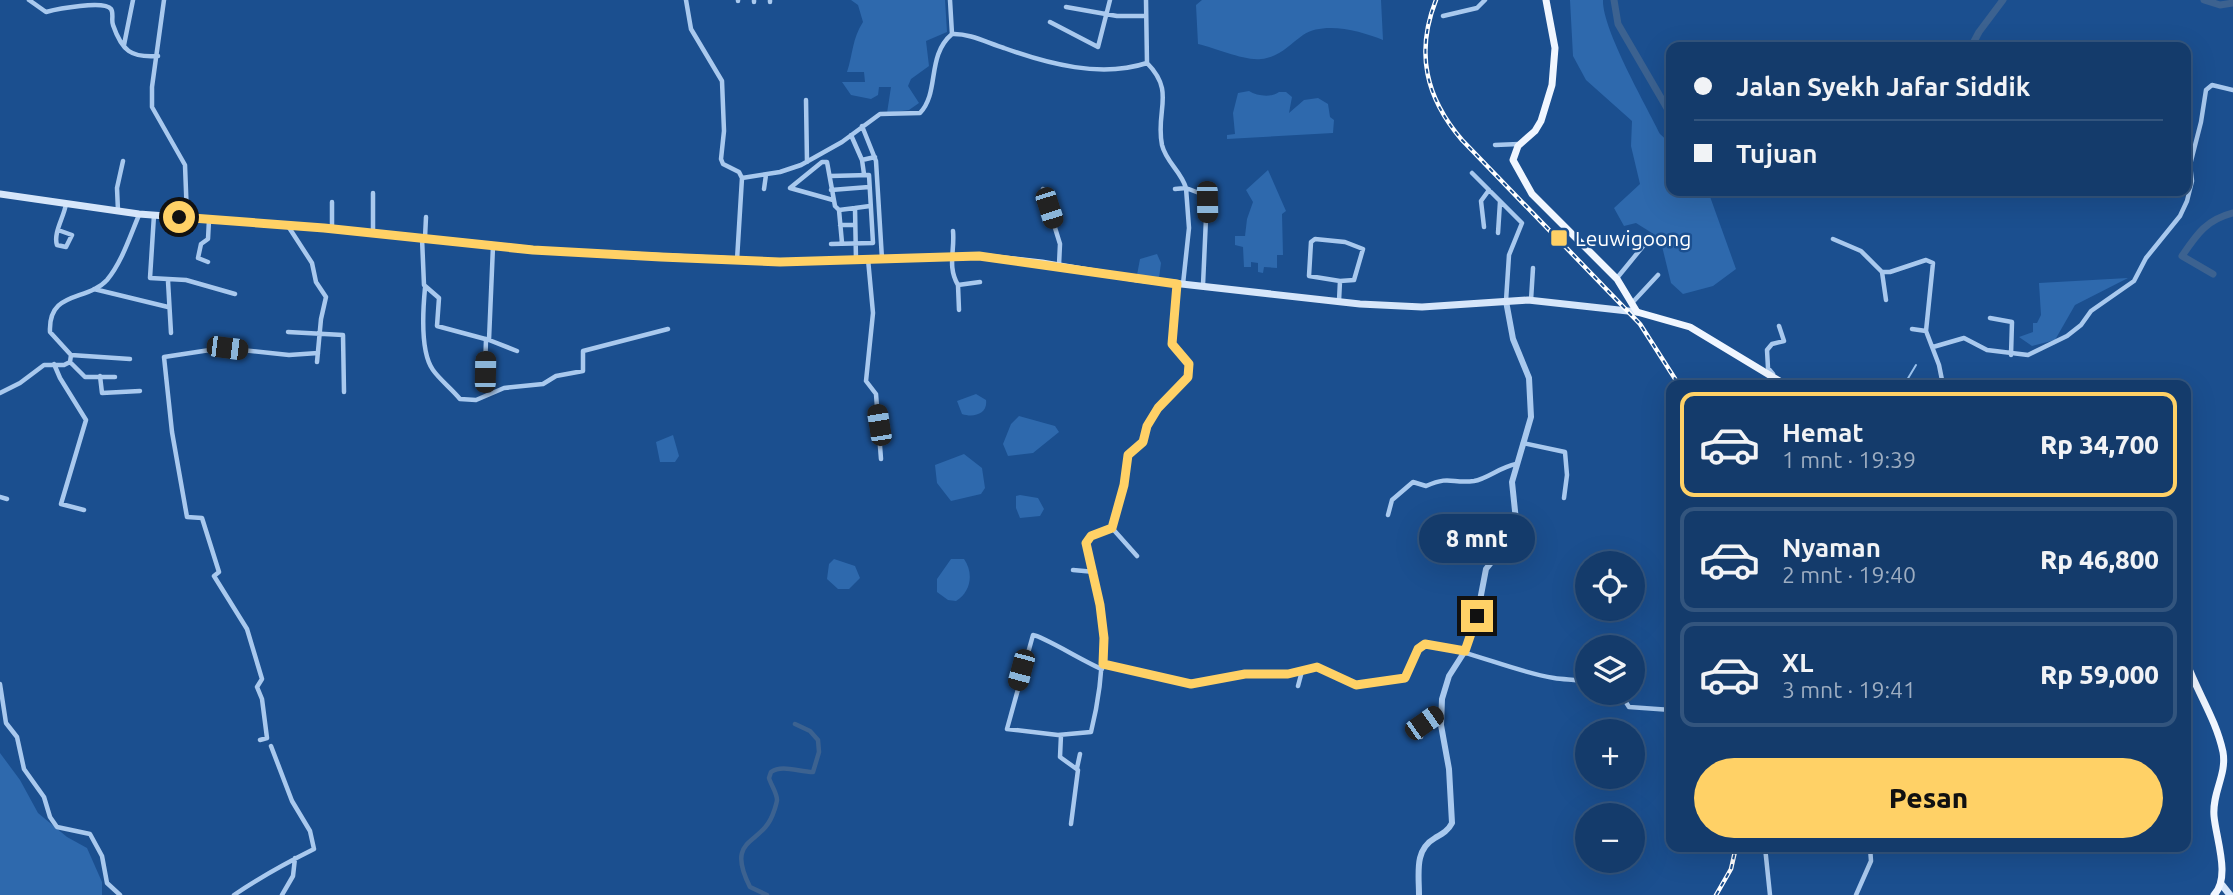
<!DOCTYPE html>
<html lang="id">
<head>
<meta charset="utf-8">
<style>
	:root { --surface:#143b6b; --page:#1d4271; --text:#f1f3f6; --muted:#9dadc1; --line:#33557e; --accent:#ffd166 }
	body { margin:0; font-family:Ubuntu,sans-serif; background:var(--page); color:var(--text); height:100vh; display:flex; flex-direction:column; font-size:26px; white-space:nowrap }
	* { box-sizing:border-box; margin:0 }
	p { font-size:23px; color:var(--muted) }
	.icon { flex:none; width:38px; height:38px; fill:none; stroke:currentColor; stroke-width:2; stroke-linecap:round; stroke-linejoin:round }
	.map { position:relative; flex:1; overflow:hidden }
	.side { position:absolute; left:1666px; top:380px; width:525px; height:472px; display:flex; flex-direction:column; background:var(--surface); border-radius:14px; box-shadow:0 7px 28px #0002,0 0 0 2px var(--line) }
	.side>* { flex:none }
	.hud { position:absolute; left:1666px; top:42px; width:525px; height:154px; border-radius:14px; box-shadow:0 7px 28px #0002,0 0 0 2px var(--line); display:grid; align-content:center; height:154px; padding:0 28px; background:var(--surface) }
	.controls { position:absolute; left:1575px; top:551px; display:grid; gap:14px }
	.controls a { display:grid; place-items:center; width:70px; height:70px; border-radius:50%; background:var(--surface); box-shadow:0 7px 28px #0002,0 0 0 2px var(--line); font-size:35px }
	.end { position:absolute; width:32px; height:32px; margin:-16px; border:9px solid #ffd166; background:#111; box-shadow:0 0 0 4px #111 }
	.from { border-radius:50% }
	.bubble { position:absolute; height:49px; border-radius:24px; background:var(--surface); box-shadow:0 7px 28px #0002,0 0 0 2px var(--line); font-size:23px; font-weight:800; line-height:49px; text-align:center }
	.car { position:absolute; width:21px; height:42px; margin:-21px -10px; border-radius:9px; box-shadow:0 0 5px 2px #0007; background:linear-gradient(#222 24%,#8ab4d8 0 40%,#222 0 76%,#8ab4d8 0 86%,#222 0) }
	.hud b { display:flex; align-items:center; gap:24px; height:66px; font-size:26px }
	.hud b+b { border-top:2px solid var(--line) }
	.hud i { width:18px; height:18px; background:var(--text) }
	ul { padding:12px 0 0; list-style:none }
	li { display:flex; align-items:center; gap:21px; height:105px; margin:0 14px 10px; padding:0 14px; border:4px solid var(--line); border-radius:14px }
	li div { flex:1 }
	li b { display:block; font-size:26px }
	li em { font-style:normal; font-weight:800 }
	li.selected { border-color:var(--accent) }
	li>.icon { width:63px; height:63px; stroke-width:1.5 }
	.primary-button { display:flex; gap:14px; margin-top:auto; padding:14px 28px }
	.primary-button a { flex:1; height:80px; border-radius:42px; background:var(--accent); color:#111; font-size:28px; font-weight:800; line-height:80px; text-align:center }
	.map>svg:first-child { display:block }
</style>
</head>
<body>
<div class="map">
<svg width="2233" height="895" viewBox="0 0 2233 895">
	<rect width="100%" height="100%" fill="#1b4f8f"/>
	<path fill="#2e69ad" d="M851,0h94l2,32 -21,9 3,25 -18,13 -3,7 11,17 -10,7 -22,3 4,-26h-12l-1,8 -7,4 -20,-4 -9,-13h23l-1,-10h-17c6,-18 5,-33 16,-50l-5,-17z
		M1202,0h179l2,40c-22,-9 -59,-19 -80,-5 -14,10 -23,22 -42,24 -17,2 -45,-11 -63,-15l-2,-39z
		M1570,0h33c-1,29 43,105 57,134l11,10v47h37l28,78 -23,17 -30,8 -12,-11 -11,-45 -24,-15 -12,3 -10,-18 26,-24 -9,-38 1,-25 -46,-41 -13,-24z
		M1249,91c8,5 22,7 30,1h7l6,5 -3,16 15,-13 14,-2 10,6 2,13 4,3 -1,13 -106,6v-4l8,-1 -2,-21 5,-20z
		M1268,170l18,41 -4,3 1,41h-6v13l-13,-1 -1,6 -5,-1v-9l-7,-1v5h-7l-1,-20 -8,-2v-9h10l2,-17 6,-17 -7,-12z
		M1157,254l4,9 -2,15 -22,-3 3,-16z
		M2128,278l-53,27 -20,35 -23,6 -13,-9 14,-5v-9h4l4,-8 -2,-32z
		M976,394l10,6c2,14 -12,18 -24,14l-5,-13z
		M1019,416l36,10 4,6 -26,21 -25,3 -5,-12 8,-20z
		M673,435l6,21 -4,6h-15l-4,-20z
		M964,454l18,14 3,20 -4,6 -30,7 -14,-18 -2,-18z
		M1020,495l18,3 6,11 -4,7 -20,2 -4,-10v-12z
		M834,559l21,7 5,12 -11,11h-11l-11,-10 2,-15z
		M951,559h13c10,14 7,33 -8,42l-8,-1 -11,-8v-13z
		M0,753l20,27 18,33 29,24 20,11 15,34v13h-102z"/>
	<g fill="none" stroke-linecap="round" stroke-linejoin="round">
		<path stroke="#9cc4f0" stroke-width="2" d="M1904,385l12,-20"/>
		<path stroke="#3c6290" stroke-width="4.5" d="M767,895l-17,-8c-26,-52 13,-40 24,-76 1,-2 3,-10 3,-11 0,-7 -6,-15 -8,-22l2,-6c11,-8 28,0 42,0l6,-20 -1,-12 -8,-9 -15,-7"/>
		<path stroke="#3c6290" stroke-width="7" d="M1614,0l4,24 53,91
			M2204,0l16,5 13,-2
			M1971,47l8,-15 24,-32
			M2213,274l-31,-18c15,-22 24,-36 51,-43"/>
		<path stroke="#a9c9ee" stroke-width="4.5" d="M29,0l17,12c11,-3 58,-12 65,-3 3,4 0,12 2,16 9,26 18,33 45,31
			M164,0l-12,87v20l33,58 2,52
			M686,0l5,29 31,52 2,50 -3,28 2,5 16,8 3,6 -5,82
			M950,0l2,34
			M1146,0l1,63c29,29 8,48 15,82 4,17 19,26 24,43l21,8 -4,89
			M738,1v-1
			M754,2v-2
			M770,2v-2
			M1066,7l51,9h29
			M1443,16l34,-8 8,-8
			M1050,22l48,25 12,-47
			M124,45l9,-45
			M806,100l1,62
			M862,126l14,35 6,98
			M851,135l11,25 13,-3
			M1495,145l24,-1
			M862,160l2,14
			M1472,173l50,50 -13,32 -3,46
			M830,176l39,-1 4,68 -42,1
			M742,178l38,-6 21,-7 41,-23 38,-28 40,-1c20,-21 6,-57 32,-79 17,-1 36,9 52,14 44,16 97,30 143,15
			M764,189l2,-14
			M1043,189l17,55 -1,21
			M1175,189l11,-1 3,40 -6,56
			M831,190l38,-3
			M833,200l-43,-12 32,-26h5l8,44 4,4 16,-2 1,52
			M855,208l15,-2
			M839,210l3,33
			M118,211l-1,-23 6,-27
			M154,215l-4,63 36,2 49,14
			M840,225h15
			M288,226l24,37 4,19 10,15 -5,22 -4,43
			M1484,227l-3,-26 8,-11
			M332,229v-27
			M58,230l14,5 -6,12 -9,-2c-4,-12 7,-28 9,-41
			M953,231c2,20 -6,35 5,54l22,-3
			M373,232v-39
			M1498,233l2,-31
			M422,238l2,47 15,13 -2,28 52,14 4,-94
			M425,238l1,-21
			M1315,239l30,3 18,7 -9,31 -14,1 -31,-5 2,-34z
			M1833,239l28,12 21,21h8l36,-12 7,3 -7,68 13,34 4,20
			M868,259l5,54 -7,68 10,13 5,65
			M208,262l-10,-4 3,-14 7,-5 1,-19
			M1882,272l4,28
			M1617,278l27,-33
			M168,281l3,52
			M958,285l1,25
			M425,288c-2,21 -5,64 8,82 7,10 19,19 27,29l16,1 28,-12 39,-4 13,-8 27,-5v-20l85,-22
			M94,289l74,18
			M1531,300l2,-32
			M1339,301l1,-20
			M1632,303l26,-28
			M1990,318l22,4 -1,33
			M1912,329l14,2
			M288,332l55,3 1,57
			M489,340l28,11
			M1933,347l31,-9 23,12 41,5 39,-19 14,-11 10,-14 43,-30 12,-23 34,-42 7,-15 5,-20 -2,-16 11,-43 5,-32 6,-5 21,5
			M71,355l59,4
			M70,362l15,15h30
			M54,364l6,14 26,42 -25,84 23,6
			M485,372l1,-33
			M1773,374l-5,-6 -1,-18 5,-6 12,-3 -5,-15
			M100,376l2,17 38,-2
			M0,393l20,-10 24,-18h20l6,-3 1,-7 -21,-23c-2,-42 37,-30 57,-52 15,-18 23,-44 32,-65
			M1523,443l42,9 2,23 -3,23
			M0,497l7,2
			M1388,515l4,-15 21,-18 13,4c25,-11 25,-2 48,-5 13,-2 26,-14 42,-17
			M1112,528l25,28
			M1073,570l22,2
			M1103,664l88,20 54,-10h43l29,-7 39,19 49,-8 13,-29 7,-5c45,6 86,27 129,34 12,2 22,1 33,4
			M1102,669c-16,-6 -59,-33 -69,-34l-26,94 51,6 33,-3c12,-48 15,-93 7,-141 -2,-16 -11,-32 -12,-48l5,-7 21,-8 12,-43 4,-30 15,-13 4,-16 11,-18 30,-31 1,-13 -17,-20 5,-60
			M0,684l6,39 11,14 7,32 20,28 6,20 7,10 33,7 12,22 5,27 13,12
			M1298,686l4,-15
			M1620,693l9,14 42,3
			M1061,735l-1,22 18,13 -7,54
			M1421,737l1,-12 19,-13
			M260,740l7,-2 -5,-39 -5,-12 5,-8 -15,-50 -33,-53 5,-4 -17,-54 -15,-1 -15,-85 -8,-75 59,-9 66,7 29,-2
			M1077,768l3,-14
			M1765,847l5,48
			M234,895c25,-17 54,-33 80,-46l-4,-18 -18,-30 -21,-55
			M282,895l11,-19 2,-18
			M1856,895l15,-34 -1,-14"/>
		<path stroke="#a9c9ee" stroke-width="6" d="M1419,895c0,-22 -5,-45 16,-57 7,-4 13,-7 17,-15l-3,-54 -8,-44 1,-26 7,-23 16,-25 12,-35 9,-47 31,-39 -5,-48 19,-65 -2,-39 -16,-39 -7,-38"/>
		<path stroke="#d6e6fa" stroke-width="7" d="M0,194l139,20 185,14 222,23 234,11 199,-6 63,7 95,16 223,25 62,3 106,-7 109,12
			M2222,885l8,10"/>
		<path stroke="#f0f6ff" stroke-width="7" d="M1546,0l9,48 -3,37 -11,36 -6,10 -17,15 -5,14 19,34 85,85 20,33 53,15 96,58
			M2186,661c11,31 30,58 37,91 4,23 -11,40 -9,64 2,23 17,61 0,79"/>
		<g stroke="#fff" stroke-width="4.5">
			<path id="rail" d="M1436,0c-21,53 -10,98 26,140l178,184 39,61
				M1716,895l15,-26 5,-22"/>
		</g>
		<use href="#rail" stroke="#1b4f8f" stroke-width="2" stroke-dasharray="5" stroke-linecap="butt"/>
	</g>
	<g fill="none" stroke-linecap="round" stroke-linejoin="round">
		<path stroke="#ffd166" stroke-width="9" d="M179,217l145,11 209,22 128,7 119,5 199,-6 198,28 -5,60 17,20 -1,13 -30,31 -11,18 -4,16 -15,13 -4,30 -12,43 -21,8 -5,7 14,62 4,33 -1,26 88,20 54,-10h43l29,-7 39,18 49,-7 13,-29 7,-5 40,7 12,-35"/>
	</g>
	<rect fill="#ffd166" stroke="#1b4f8f" stroke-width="2.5" x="1550" y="229" width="18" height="18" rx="3.5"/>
	<g text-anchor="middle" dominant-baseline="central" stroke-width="5" stroke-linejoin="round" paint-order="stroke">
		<g font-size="21" fill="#fff" stroke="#1b4f8f" text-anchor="start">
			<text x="1575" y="238">Leuwigoong</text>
		</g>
	</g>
</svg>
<div class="controls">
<a><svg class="icon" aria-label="locate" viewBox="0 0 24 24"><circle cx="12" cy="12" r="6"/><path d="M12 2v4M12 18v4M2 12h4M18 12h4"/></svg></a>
<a><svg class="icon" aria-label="layers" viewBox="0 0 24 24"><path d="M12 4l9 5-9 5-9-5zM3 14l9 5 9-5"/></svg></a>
<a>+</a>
<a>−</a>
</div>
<i class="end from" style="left:179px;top:217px"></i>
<i class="end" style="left:1477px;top:616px"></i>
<div class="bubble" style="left:1419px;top:514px;width:116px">8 mnt</div>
<i class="car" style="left:1207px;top:202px;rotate:179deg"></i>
<i class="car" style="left:1049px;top:208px;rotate:162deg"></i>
<i class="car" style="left:227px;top:348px;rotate:97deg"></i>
<i class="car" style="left:485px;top:372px;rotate:1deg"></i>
<i class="car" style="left:879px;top:425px;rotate:351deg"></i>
<i class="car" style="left:1021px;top:670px;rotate:195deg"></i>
<i class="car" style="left:1424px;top:723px;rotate:55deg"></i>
<div class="hud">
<b><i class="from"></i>Jalan Syekh Jafar Siddik</b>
<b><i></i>Tujuan</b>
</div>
<section class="side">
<ul>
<li class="selected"><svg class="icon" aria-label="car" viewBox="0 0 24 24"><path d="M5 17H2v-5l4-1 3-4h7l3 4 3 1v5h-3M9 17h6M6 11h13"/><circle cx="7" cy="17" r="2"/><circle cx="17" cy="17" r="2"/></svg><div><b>Hemat</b><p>1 mnt · 19:39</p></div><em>Rp 34,700</em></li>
<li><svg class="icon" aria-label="car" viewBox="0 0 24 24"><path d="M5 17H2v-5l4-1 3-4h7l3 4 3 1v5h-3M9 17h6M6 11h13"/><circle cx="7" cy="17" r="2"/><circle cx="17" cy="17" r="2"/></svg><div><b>Nyaman</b><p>2 mnt · 19:40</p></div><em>Rp 46,800</em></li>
<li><svg class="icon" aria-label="car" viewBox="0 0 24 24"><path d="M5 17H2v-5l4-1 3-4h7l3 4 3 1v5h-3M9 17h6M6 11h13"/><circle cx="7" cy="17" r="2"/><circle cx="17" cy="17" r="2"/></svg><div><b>XL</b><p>3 mnt · 19:41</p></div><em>Rp 59,000</em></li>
</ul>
<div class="primary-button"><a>Pesan</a></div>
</section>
</div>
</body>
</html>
